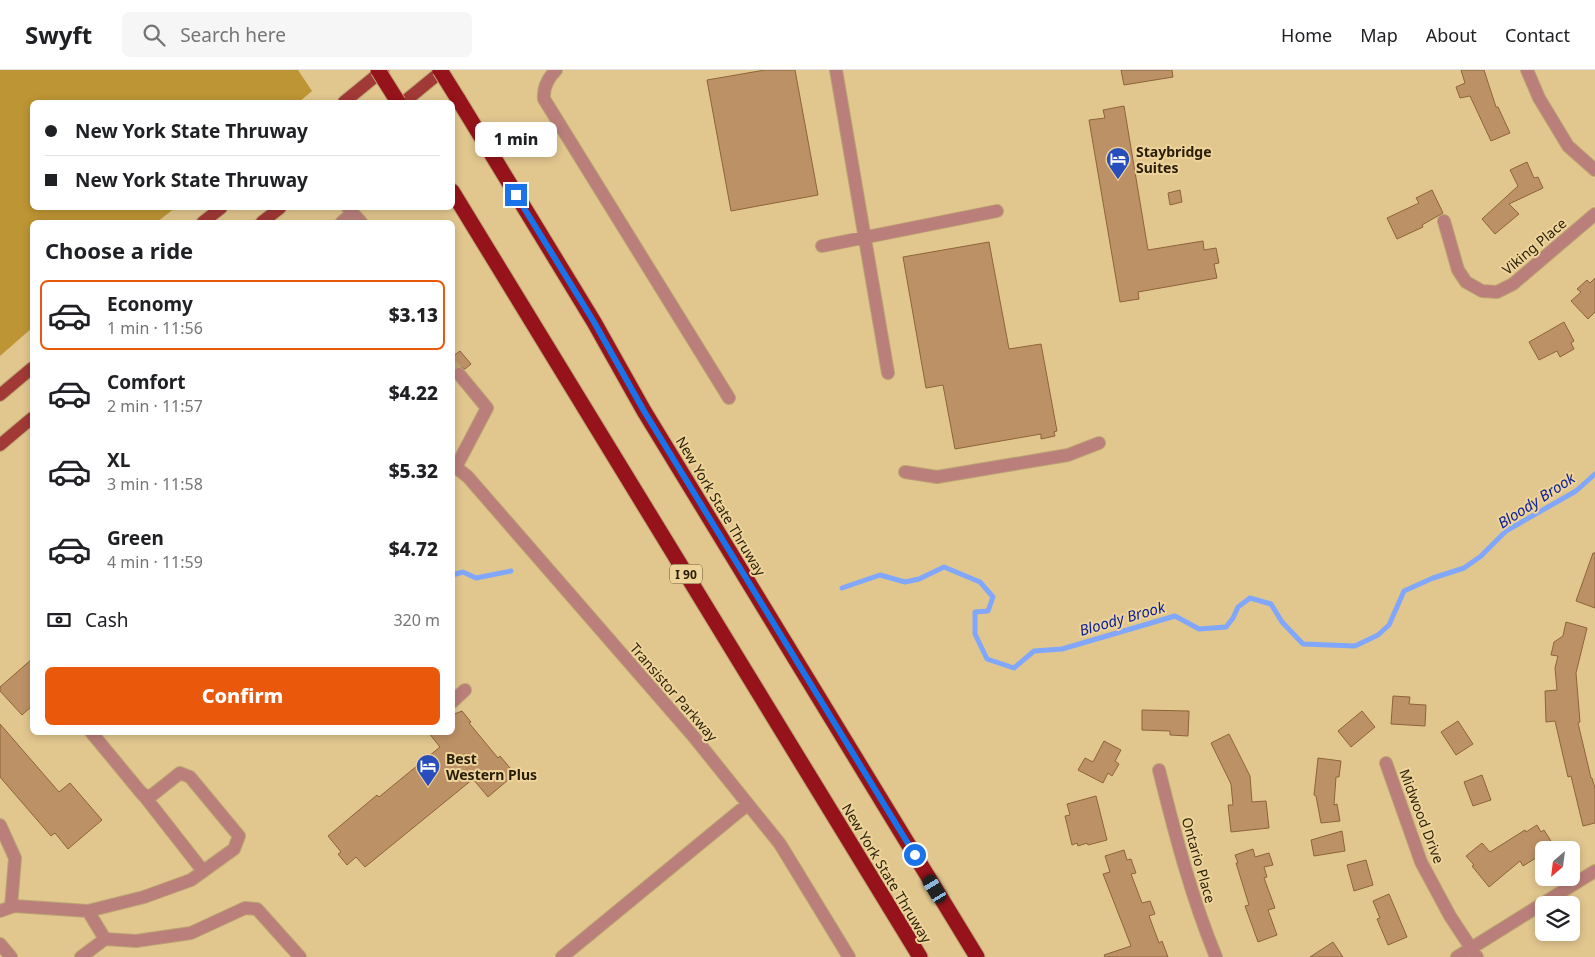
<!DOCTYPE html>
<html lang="en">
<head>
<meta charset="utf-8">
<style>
	:root { --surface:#fff; --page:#f6f6f6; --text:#202124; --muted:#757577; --line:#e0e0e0; --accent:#ea580c }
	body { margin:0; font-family:"Noto Sans",sans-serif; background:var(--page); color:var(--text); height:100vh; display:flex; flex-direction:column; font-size:19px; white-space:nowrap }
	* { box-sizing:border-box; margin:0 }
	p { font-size:16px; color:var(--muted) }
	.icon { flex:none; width:28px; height:28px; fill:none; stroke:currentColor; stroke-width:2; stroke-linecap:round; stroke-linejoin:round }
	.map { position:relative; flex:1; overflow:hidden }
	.sheet { position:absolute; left:30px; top:150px; width:425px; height:515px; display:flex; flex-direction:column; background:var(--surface); border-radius:8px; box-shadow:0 2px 8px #0003 }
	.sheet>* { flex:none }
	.top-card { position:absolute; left:30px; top:30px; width:425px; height:110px; border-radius:8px; box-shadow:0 2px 8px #0003; display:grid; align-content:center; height:110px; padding:0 15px; background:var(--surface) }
	.needle { width:32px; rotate:208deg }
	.fabs { position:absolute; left:1535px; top:771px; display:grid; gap:10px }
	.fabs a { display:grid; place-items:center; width:45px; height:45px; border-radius:8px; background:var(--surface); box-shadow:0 2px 8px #0003; font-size:25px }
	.end { position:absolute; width:22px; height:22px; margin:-11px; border:6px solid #1a73e8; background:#fff; box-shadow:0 0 0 2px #fff }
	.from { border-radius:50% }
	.bubble { position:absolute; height:35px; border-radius:8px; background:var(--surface); box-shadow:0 2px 8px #0003; font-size:16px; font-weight:800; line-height:35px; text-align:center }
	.car { position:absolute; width:15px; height:30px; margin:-15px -8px; border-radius:6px; box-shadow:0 0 4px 1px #0007; background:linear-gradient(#222 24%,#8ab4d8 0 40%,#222 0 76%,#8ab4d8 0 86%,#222 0) }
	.top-card b { display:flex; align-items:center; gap:18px; height:48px; font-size:19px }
	.top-card b+b { border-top:1px solid var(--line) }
	.top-card i { width:12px; height:12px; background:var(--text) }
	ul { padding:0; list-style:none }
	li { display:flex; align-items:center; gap:15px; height:70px; margin:0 10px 8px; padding:0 5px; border:2px solid transparent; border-radius:8px }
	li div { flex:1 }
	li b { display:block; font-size:19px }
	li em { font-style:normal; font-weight:800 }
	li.on { border-color:var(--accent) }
	li>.icon { width:45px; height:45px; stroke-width:1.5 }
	h2 { padding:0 15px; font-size:22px; line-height:60px }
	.pay { display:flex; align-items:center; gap:12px; height:55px; padding:0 15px; font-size:19px }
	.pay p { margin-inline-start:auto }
	.primary-button { display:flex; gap:10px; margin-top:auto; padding:10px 15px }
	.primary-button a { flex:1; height:58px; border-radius:8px; background:var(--accent); color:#fff; font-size:20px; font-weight:800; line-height:58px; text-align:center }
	header { display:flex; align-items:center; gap:30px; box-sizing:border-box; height:70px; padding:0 25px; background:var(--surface); border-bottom:1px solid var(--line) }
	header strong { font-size:24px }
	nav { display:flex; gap:28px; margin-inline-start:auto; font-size:18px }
	.search { width:350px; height:45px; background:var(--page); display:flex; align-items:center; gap:12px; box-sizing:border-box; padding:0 18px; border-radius:8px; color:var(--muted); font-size:19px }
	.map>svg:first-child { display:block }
</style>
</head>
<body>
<header>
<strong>Swyft</strong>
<div class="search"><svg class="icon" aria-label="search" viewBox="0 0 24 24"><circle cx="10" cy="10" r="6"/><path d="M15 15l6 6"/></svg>Search here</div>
<nav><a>Home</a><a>Map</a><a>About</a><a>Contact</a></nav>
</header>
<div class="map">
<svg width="1595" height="887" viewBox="0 0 1595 887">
	<rect width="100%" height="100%" fill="#e1c68e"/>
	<path fill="#bd9534" d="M0,0h298l14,21 -13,11h-267v106h143l-18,14h-125v106l-32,28z"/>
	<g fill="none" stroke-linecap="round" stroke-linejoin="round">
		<path stroke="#81a7fc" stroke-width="5" d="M452,505l11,-3 13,6 35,-7
			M842,518l38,-13 25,7 14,-3 25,-12 36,15 13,15 -5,14 -13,1v22l12,25 27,9 20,-17 28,-2 113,-33 24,13 27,-2 7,-9 5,-11 12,-9 21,6 11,18 21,22 52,2 23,-11 11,-10 15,-34 29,-13 31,-10 17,-12 25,-25 70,-40 19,-17"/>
	</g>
	<path fill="#bd9166" stroke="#8d6439" d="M765,0h30l23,125 -87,16 -24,-131z
		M1121,0h51l1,7 -49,8z
		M1461,0h23l12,37h2l12,26 -19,8 -21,-45 -10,2 -4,-11 9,-4z
		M1124,36l24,144 55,-9 1,9 12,-2 3,15 -5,1 3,14 -79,14 1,7 -19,3 -31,-182 16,-2 -2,-8z
		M1527,92l7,16 4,-1 5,11 -34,16 10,10 -24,20 -13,-15 36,-33 -8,-16z
		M1180,120l2,12 -12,3 -2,-12z
		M1432,120l11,23 -21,12 1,2 -26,12 -10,-21 32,-15 -3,-5z
		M989,172l20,107 32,-5 16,87 -3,1 1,4 -14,3v-5l-86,15 -12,-64 -17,3 -23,-131z
		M1595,208v34l-7,7 -17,-18 10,-9 -4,-3 10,-9 3,3z
		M1564,252l10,19 -3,2 3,6 -14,8 -3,-6 -18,9 -10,-18z
		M460,281l11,13 -6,5 -7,-3 -6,3v-12z
		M1593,483h2v55l-19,-7z
		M1566,552l21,6 -11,45 4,49 -2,1 13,55h1l3,10v35l-12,3 -12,-50 -3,1 -13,-56 -9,1 -1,-31 12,-1 -2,-22 3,-12 -7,-1 3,-13 9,-6z
		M32,589v47l-10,9 -22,-24v-4z
		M1393,626l17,1 -1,7 17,1 -1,21 -34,-2z
		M1142,640l47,1 -1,25 -18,-1v-4l-28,-1z
		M462,641l9,11 -2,1 29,35 2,-2 15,18 -27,23 -15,-18 -108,88 -9,-10 -9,8 -9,-11 3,-2 -13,-16 49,-41 2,2 61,-50 -12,-15h24v-17z
		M1362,641l13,16 -24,20 -13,-16z
		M1458,651l15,23 -17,11 -15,-23z
		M0,654l59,68 11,-9 32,37 -34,29 -13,-16 -4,3 -51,-59z
		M1229,664l21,42 2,26 14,-1 3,27 -38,4 -3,-27h5l-2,-21 -20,-41z
		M1104,671l17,9 -6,11 4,3 -7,12 -4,-3 -5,10 -25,-13 7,-12 8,4z
		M1318,688l23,3 -2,16h-3l-2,28 3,-1 3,17 -19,2 -5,-27 -2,-1z
		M1482,705l9,25 -18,6 -9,-24z
		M1096,726l11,44 -19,5 -1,-2 -9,3 -1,-3 -5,2 -7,-29 5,-1 -3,-11z
		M1537,755l4,7 3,-2 10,16 -6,4h-4v3l-21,13 -3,-5 -31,26 -17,-21 2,-1 -8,-9 16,-13 8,9 35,-22 1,2z
		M1342,761l3,20 -31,5 -3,-16z
		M1253,779l2,8 14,-4 4,12 -9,2 3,10 -3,1 11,30 -7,2 9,25 -19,7 -13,-36 4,-1 -13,-42h2l-3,-8z
		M1124,780l3,10 4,-1 5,14 -5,1 11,29 8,-2 5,13 -6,2 10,27 3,-2 6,16h-63l-1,-2 27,-9 -28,-72 7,-2 -5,-16z
		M1366,790l7,25 -19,6 -7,-26z
		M1389,824l18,43 -19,8 -11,-26 3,-1 -7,-17z
		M1333,872l10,15h-33z"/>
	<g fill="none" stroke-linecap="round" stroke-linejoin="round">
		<path stroke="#bca473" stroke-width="12" stroke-dasharray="12 6" stroke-linecap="butt" d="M452,295l7,9"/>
		<g stroke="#bca473" stroke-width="14">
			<path id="minor" d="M556,0c-8,8 -13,18 -12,29l185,299
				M836,0l52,303
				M1527,0l12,28 29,48 27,24
				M348,138l13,14
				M1444,151l14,49 8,12 16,9 15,1 16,-8 82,-70
				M342,152l11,-9
				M822,176l175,-35
				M452,394l16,13 226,260 86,107 69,113
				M456,397l31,-59 -28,-34
				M905,402l32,5 131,-22 31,-12
				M452,632l13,-12
				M1386,693l35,99 29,54 27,41
				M1159,700c16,64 32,126 57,187
				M142,723l61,78
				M0,755l15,33 -4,49
				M0,841l14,-5 74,5 56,-14 47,-17 43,-31 5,-13 -49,-59 -10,-4 -29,23 -8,-1 -52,-63
				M88,841l17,28
				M0,874l11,13
				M81,887l24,-18 31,2 55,-8 54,-25 12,1 43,48
				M562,887l186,-153
				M1457,887l138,-86"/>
		</g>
		<g stroke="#bca473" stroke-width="14">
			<path id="major" d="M344,32l39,-32
				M404,32l39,-32
				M203,152l18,-14
				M262,152l18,-14
				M0,325l32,-27
				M0,375l32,-27"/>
		</g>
		<g stroke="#bca473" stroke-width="17">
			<path id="highway" d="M458,29l136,223 50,89 333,546
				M452,121l468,766"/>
		</g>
		<use href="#minor" stroke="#ba7f7a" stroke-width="12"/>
		<use href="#major" stroke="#a13936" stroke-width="12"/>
		<use href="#highway" stroke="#96131b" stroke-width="15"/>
		<g stroke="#bca473" stroke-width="17" stroke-linecap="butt">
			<path id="highway-bridge" d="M378,0l20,32
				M440,0l18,29"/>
		</g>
		<use href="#highway-bridge" stroke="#96131b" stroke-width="15"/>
	</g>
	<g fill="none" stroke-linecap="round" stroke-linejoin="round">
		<path stroke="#1a73e8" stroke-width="6" d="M516,125l78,127 50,89 271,444"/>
	</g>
	<defs>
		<g id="hotel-pin" transform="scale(1.25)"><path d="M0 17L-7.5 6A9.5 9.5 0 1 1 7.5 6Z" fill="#274ebc" stroke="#eed39a"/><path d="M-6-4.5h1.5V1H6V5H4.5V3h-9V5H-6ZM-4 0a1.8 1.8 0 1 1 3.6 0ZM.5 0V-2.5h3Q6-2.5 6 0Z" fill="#fff"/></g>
	</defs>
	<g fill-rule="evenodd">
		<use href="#hotel-pin" x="1118" y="89"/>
		<use href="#hotel-pin" x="428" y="696"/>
	</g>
	<g text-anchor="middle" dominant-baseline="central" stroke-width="4" stroke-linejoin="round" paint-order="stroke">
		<rect fill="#eed39a" stroke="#635433" stroke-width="1" x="670" y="494.5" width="32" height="19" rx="4"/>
		<g font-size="12" font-weight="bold" fill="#281e07">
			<text x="686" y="504">I 90</text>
		</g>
		<g font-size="14" font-weight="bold" fill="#281e07" stroke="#eed39a" text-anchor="start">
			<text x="1136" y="81">Staybridge<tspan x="1136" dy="16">Suites</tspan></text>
			<text x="446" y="688">Best<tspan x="446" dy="16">Western Plus</tspan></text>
		</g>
		<g font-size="14" fill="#281e07" stroke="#eed39a">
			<text transform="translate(1534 176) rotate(-40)">Viking Place</text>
			<text transform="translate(721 436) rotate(59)">New York State Thruway</text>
			<text transform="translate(674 622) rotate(49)">Transistor Parkway</text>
			<text transform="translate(1422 746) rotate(69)">Midwood Drive</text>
			<text transform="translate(1199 790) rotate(74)">Ontario Place</text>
			<text transform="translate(887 803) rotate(59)">New York State Thruway</text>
		</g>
		<g font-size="15" font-style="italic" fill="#071e99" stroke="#eed39a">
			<text transform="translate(1536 430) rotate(-33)">Bloody Brook</text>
			<text transform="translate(1122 548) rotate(-16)">Bloody Brook</text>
		</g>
	</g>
</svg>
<div class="fabs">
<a><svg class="needle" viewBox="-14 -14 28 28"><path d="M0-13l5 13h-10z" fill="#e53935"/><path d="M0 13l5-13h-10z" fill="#757577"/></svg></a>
<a><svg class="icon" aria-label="layers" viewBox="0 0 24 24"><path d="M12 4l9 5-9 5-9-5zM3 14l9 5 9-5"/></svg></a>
</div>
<i class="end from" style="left:915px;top:785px"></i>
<i class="end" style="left:516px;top:125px"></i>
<div class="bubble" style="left:475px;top:52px;width:82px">1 min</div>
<i class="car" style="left:935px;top:819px;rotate:329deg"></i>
<div class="top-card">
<b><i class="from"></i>New York State Thruway</b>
<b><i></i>New York State Thruway</b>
</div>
<section class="sheet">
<h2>Choose a ride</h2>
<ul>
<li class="on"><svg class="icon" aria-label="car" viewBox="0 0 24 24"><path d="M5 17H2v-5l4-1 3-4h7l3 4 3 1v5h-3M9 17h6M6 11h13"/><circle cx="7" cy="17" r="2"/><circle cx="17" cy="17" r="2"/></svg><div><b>Economy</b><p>1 min · 11:56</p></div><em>$3.13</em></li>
<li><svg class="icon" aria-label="car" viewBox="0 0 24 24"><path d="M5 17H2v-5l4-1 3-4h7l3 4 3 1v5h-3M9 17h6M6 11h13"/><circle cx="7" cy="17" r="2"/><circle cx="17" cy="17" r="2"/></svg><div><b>Comfort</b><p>2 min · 11:57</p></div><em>$4.22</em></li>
<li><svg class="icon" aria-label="car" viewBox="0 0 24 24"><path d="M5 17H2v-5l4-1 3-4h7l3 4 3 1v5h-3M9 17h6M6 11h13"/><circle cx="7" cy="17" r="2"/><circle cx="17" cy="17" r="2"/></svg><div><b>XL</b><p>3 min · 11:58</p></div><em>$5.32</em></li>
<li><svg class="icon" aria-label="car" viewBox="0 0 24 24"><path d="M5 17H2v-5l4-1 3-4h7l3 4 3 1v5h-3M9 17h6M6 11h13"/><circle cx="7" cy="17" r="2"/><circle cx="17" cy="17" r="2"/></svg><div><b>Green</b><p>4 min · 11:59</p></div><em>$4.72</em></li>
</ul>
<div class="pay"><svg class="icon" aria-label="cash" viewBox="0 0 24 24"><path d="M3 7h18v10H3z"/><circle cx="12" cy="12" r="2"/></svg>Cash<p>320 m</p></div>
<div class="primary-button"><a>Confirm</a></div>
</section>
</div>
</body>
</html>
